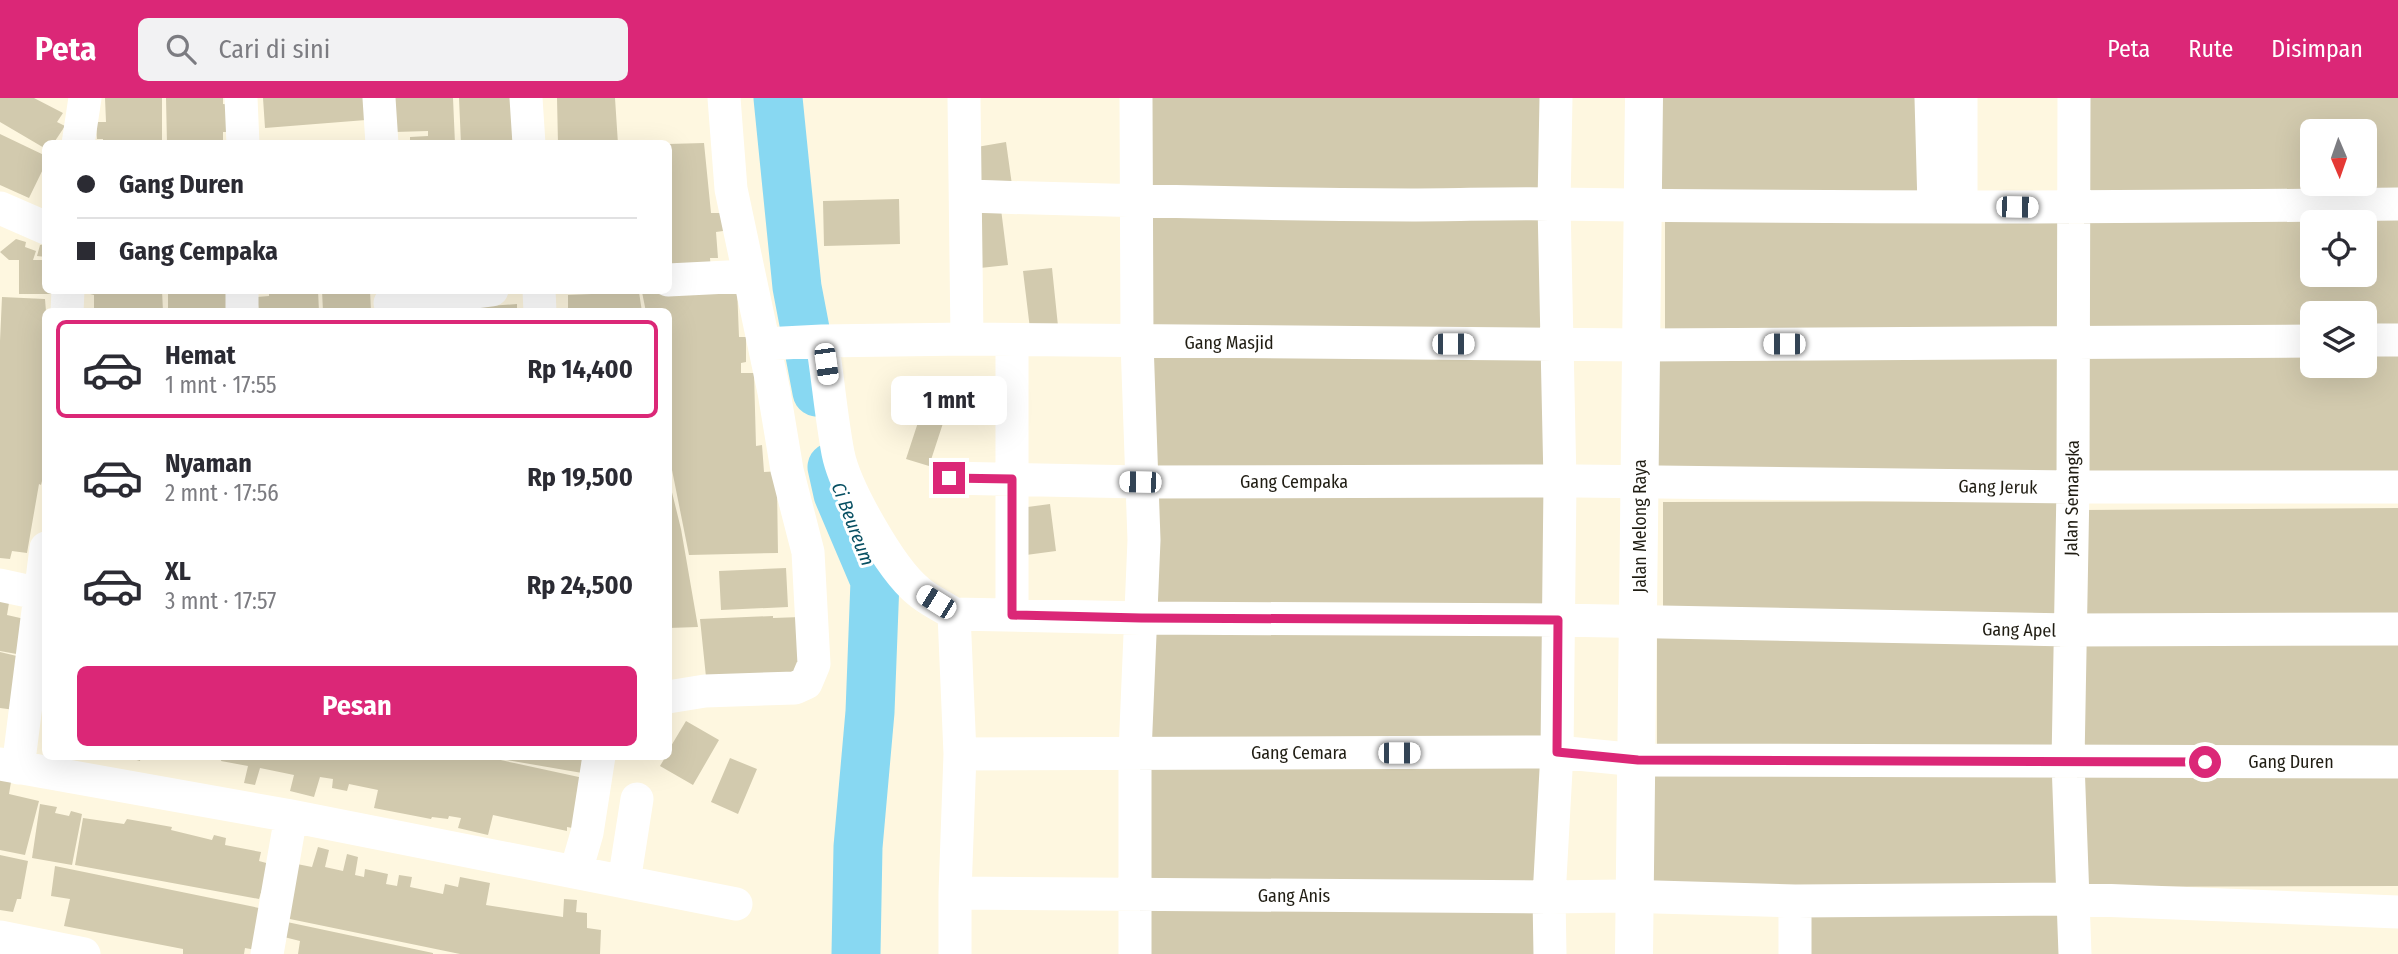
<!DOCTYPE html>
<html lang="id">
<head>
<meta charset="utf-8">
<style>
	:root { --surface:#fff; --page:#f2f2f3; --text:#2b2b33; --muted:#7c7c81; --line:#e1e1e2; --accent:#db2777 }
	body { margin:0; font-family:"Fira Sans Condensed",sans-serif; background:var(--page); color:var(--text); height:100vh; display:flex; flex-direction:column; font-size:26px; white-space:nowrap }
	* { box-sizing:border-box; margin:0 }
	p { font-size:23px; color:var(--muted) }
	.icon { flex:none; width:38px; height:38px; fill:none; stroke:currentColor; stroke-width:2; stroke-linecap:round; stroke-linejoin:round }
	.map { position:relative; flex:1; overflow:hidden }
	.panel { position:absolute; left:42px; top:210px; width:630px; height:452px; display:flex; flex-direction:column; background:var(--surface); border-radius:10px; box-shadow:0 7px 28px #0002 }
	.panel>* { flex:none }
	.top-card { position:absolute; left:42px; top:42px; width:630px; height:154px; border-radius:10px; box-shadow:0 7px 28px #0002; display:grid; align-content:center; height:154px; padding:0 35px; background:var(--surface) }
	.needle { width:46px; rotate:178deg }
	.fabs { position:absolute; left:2300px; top:21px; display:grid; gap:14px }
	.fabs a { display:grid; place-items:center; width:77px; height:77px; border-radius:10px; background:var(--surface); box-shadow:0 7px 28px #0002; font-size:35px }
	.end { position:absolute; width:32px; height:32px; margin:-16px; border:9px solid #db2777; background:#fff; box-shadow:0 0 0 4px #fff }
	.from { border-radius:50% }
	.bubble { position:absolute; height:49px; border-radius:10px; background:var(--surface); box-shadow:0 7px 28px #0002; font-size:23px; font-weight:700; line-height:49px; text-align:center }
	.car { position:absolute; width:21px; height:42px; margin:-21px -10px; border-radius:9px; box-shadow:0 0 5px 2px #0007; background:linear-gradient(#fff 24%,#345 0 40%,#fff 0 76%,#345 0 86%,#fff 0) }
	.top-card b { display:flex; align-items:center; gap:24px; height:66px; font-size:26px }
	.top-card b+b { border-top:2px solid var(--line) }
	.top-card i { width:18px; height:18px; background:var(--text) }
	ul { padding:12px 0 0; list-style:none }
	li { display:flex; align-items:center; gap:21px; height:98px; margin:0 14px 10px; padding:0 21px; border:4px solid transparent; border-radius:10px }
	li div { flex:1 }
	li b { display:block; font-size:26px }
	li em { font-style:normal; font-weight:700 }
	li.active { border-color:var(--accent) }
	li>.icon { width:63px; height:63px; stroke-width:1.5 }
	.cta { display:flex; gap:14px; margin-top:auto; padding:14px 35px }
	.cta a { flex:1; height:80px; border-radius:10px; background:var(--accent); color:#fff; font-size:28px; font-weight:700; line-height:80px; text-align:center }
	header { display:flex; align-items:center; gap:42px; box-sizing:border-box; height:98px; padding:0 35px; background:var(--accent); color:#fff }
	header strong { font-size:33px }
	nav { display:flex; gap:38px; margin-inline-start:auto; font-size:24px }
	.search { width:490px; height:63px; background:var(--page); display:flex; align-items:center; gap:18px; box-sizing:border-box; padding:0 24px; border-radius:10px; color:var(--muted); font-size:26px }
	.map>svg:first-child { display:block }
</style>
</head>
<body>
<header>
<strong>Peta</strong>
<div class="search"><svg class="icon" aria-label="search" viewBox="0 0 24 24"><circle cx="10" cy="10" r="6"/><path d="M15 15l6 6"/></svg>Cari di sini</div>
<nav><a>Peta</a><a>Rute</a><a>Disimpan</a></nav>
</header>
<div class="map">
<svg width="2398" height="856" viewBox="0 0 2398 856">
	<rect width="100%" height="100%" fill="#fef7e0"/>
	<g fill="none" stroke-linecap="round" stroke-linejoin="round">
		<path stroke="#88d8f2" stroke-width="49" d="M778,0l19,189 20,105
			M832,369l6,27 37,87 -5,131 -12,135 -2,107"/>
	</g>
	<path fill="#d2caae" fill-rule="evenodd" d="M0,0h34l29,15 -6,9 8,4 -12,18h-7v5l-46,-27z
		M105,0h57v46h-59v-5h-6l-1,-17h10z
		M166,0h57v6l11,1v27h-11v12h-56z
		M263,0h102l1,22 -101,8z
		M393,0h60l2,46h-45v-7l18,-1v-5l-33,1z
		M459,0h64l2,46h-64z
		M557,0h58l3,46h-60z
		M1143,0h404v99l-403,2z
		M1661,0h265l5,104 -270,1z
		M2085,0h313v104l-313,1zM2312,33h52v53h-52z
		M0,36l46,22v7l-17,35 -29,-13z
		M1006,44l6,43 -35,5 -6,-42z
		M704,45l7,70h18l1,17 -14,2 2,26h-8l1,12 -43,2v-128z
		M899,101l1,45 -76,2 -1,-45z
		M1001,111l7,56 -28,3 -6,-56z
		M2398,112v119h-34v-16h-52v16l-228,1v-119zM2312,124h52v53h-52z
		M2069,118v118l-404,2v-119z
		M1547,119v118l-404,2v-119z
		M16,141l10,3 -1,5 11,4 -3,9h13v30h8v4h-35v-34h-10l-9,-8z
		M46,146v13l-9,-1 3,-11z
		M1052,170l6,58 -28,3 -7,-58z
		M737,189l2,50h7v25l-5,1v10h13l2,73 6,-1 2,27 18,-1 -5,16 1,66 -89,2 -21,-105v-138h-22l-4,-20z
		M90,192h72l1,22h-65l-4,-2v-15l-4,-1z
		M168,192h67l1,22h-68z
		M269,192h49l1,22h-60l-2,-15 12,-1z
		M322,192h48l1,22h-48z
		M639,194l3,20h-74v-17z
		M2,199l43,2 1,13v153l-5,20 -2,-1 -12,69 -15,-2 -2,8 -10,-1v-217z
		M517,206v8h-42l-1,-5z
		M1553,257v119l-403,1 -1,-119z
		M2312,258v10h52v-10h34v119l-315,1 -1,-119z
		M2059,259v118l-403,2 -1,-119z
		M923,309l23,7 -17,52 -23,-7z
		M668,378l13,53 17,98 -30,1z
		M1557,391v118l-403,1 -1,-118z
		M2067,403v118l-404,2v-119z
		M1050,406l6,47 -30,4 -6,-47z
		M2398,410v119l-317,1v-118z
		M786,470l2,39 -67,3 -2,-39z
		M0,503l9,2 -2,12 22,5 -7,35 -22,-4z
		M773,518v2l28,-1 2,59 -97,1 -6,-58z
		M1550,527l1,119 -404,1 -1,-118z
		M2060,537l1,119 -404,2v-119z
		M2398,542v118l-323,1 -1,-118z
		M0,554l21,5 -6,53 -15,-2z
		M686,623l33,19 -26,45 -33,-19 6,-10h2v-5z
		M123,658h18l-1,5z
		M222,658h260l106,23 -5,51 -16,-3v4l-74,-16 -5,20 -30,-7 3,-10 -12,-2 -1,3 -16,-2 -1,2 -57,-11 4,-18 -29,-6 -2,7 -15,-3 1,-9 -13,-2 -6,20 -24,-6 4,-16 -34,-7 -5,17 -11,-2 4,-17 -27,-5z
		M501,658h88l-1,18 -87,-15z
		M730,660l27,11 -19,45 -27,-12z
		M1544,665v118l-403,2 -1,-119z
		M2055,669l1,118 -404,2v-118z
		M2398,669v119l-321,1v-118z
		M0,682l11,2 -2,12 30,7 -14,54 -25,-5z
		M40,706l17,3 -2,6 14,3 2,-5 11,3 -10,51 -40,-7z
		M83,720l41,6 3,-5 45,8 -1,3 41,10 2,-5 12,3 -1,7 36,7 -2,9 11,3 -11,35 -184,-34z
		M318,749l11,3 -4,17 18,4 4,-17 11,3 -3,18 9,2 1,-8 23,5 -2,10 11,2 2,-11 13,2 -2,10 33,7 2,-10 13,3 2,-10 30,6 -4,22 77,12 1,-18 13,1 -1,12 11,1v15l14,2 -1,24h-140l-175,-36 12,-54 15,3z
		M0,757l28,6 -7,38h-4l-4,13 -13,-2z
		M55,768l209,43 -8,41 -11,-2 -1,6h-61v-5l-119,-23 6,-27 -19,-3z
		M1543,809l1,47h-404v-45z
		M2071,811v45h-270v-44z
		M287,824l146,31v1h-135l2,-13 -16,-4z"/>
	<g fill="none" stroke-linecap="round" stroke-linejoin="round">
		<path stroke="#fff" stroke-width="33" d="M241,0l2,46
			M379,0l3,46
			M526,0l3,46
			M964,0l3,241
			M1931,0l3,108
			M1961,0v107
			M2074,0l-1,389 -5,275 7,192
			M78,46l7,-46
			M966,98c148,5 297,8 446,9 48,0 96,-2 144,-1 281,4 561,4 842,0
			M0,110l46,20
			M668,182l80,-4
			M539,192l1,22
			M390,205l102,-13
			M67,214l1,-22
			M242,214v-22
			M2364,242h34
			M822,243c6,37 9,75 16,112 7,35 52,115 80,138 10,9 24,15 36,23
			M764,246l58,-3 145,-2 674,6 671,-4
			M949,380l192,4 437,-1 495,6h325
			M0,487l46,10
			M954,516l187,4 417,2 512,10 328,-1
			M954,516l6,140 -5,139v61
			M1012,517v-275
			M668,599l37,-6 90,-3 11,-5 8,-19 -6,-112 -21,-82 -13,-78 -43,-203 -7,-91
			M960,656l597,-2 81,8 760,2
			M0,666l291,52 445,88
			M18,670l28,-220
			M576,773l11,-38 12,-77
			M624,784l13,-83
			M955,795l594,4 72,-1 174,5 278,-2 325,13
			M0,839l84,17
			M267,856l24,-138
			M1135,856v-201l9,-213 -7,-198 -1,-244
			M1550,856l-1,-57 8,-145 3,-270 -6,-278 2,-106
			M1795,856v-53"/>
		<path stroke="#fff" stroke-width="38" d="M1634,856l10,-856"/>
	</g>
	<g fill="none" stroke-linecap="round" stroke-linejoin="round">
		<path stroke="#db2777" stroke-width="9" d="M949,380l63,1v136l129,3 417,2 -1,132 81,8 567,2"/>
	</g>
	<g text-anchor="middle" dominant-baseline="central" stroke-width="6" stroke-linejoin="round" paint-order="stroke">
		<g font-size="18" fill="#201d13" stroke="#fff">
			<text x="1229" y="245">Gang Masjid</text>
			<text x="1294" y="384">Gang Cempaka</text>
			<text transform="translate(1998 389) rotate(1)">Gang Jeruk</text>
			<text transform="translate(2072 400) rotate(-89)">Jalan Semangka</text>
			<text transform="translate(1640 428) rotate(-90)">Jalan Melong Raya</text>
			<text transform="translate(2019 532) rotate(1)">Gang Apel</text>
			<text x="1299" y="655">Gang Cemara</text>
			<text x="2291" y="664">Gang Duren</text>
			<text x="1294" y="798">Gang Anis</text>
		</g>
		<g font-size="19" font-style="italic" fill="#074f62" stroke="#fff">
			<text transform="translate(853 426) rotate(69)">Ci Beureum</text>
		</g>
	</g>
</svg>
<div class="fabs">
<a><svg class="needle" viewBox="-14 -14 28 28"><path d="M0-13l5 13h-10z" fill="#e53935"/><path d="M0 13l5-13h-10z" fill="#7c7c81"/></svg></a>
<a><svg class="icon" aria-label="locate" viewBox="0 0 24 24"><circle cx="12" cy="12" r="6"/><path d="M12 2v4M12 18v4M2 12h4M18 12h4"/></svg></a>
<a><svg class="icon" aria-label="layers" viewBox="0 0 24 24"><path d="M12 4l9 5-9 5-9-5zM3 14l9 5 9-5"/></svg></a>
</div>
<i class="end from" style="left:2205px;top:664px"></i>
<i class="end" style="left:949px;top:380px"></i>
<div class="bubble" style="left:891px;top:278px;width:116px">1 mnt</div>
<i class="car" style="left:2017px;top:109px;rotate:91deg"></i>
<i class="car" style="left:1453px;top:246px;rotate:90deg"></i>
<i class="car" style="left:1784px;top:246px;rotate:270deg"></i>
<i class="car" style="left:826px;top:266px;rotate:172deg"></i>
<i class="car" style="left:1140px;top:384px;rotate:271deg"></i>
<i class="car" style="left:936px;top:504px;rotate:302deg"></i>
<i class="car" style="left:1399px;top:655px;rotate:90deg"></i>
<div class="top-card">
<b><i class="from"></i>Gang Duren</b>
<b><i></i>Gang Cempaka</b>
</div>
<section class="panel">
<ul>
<li class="active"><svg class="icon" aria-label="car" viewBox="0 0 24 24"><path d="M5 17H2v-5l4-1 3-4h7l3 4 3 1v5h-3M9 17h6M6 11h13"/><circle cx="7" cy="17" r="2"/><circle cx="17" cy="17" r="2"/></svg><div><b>Hemat</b><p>1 mnt · 17:55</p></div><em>Rp 14,400</em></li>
<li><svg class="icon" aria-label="car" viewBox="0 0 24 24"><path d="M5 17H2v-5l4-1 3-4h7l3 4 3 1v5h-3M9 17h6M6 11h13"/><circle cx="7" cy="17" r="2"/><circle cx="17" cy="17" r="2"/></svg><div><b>Nyaman</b><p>2 mnt · 17:56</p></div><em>Rp 19,500</em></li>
<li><svg class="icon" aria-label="car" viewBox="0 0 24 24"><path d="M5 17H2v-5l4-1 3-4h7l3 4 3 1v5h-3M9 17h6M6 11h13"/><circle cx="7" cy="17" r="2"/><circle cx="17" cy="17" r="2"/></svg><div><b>XL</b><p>3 mnt · 17:57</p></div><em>Rp 24,500</em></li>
</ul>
<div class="cta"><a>Pesan</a></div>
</section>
</div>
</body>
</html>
